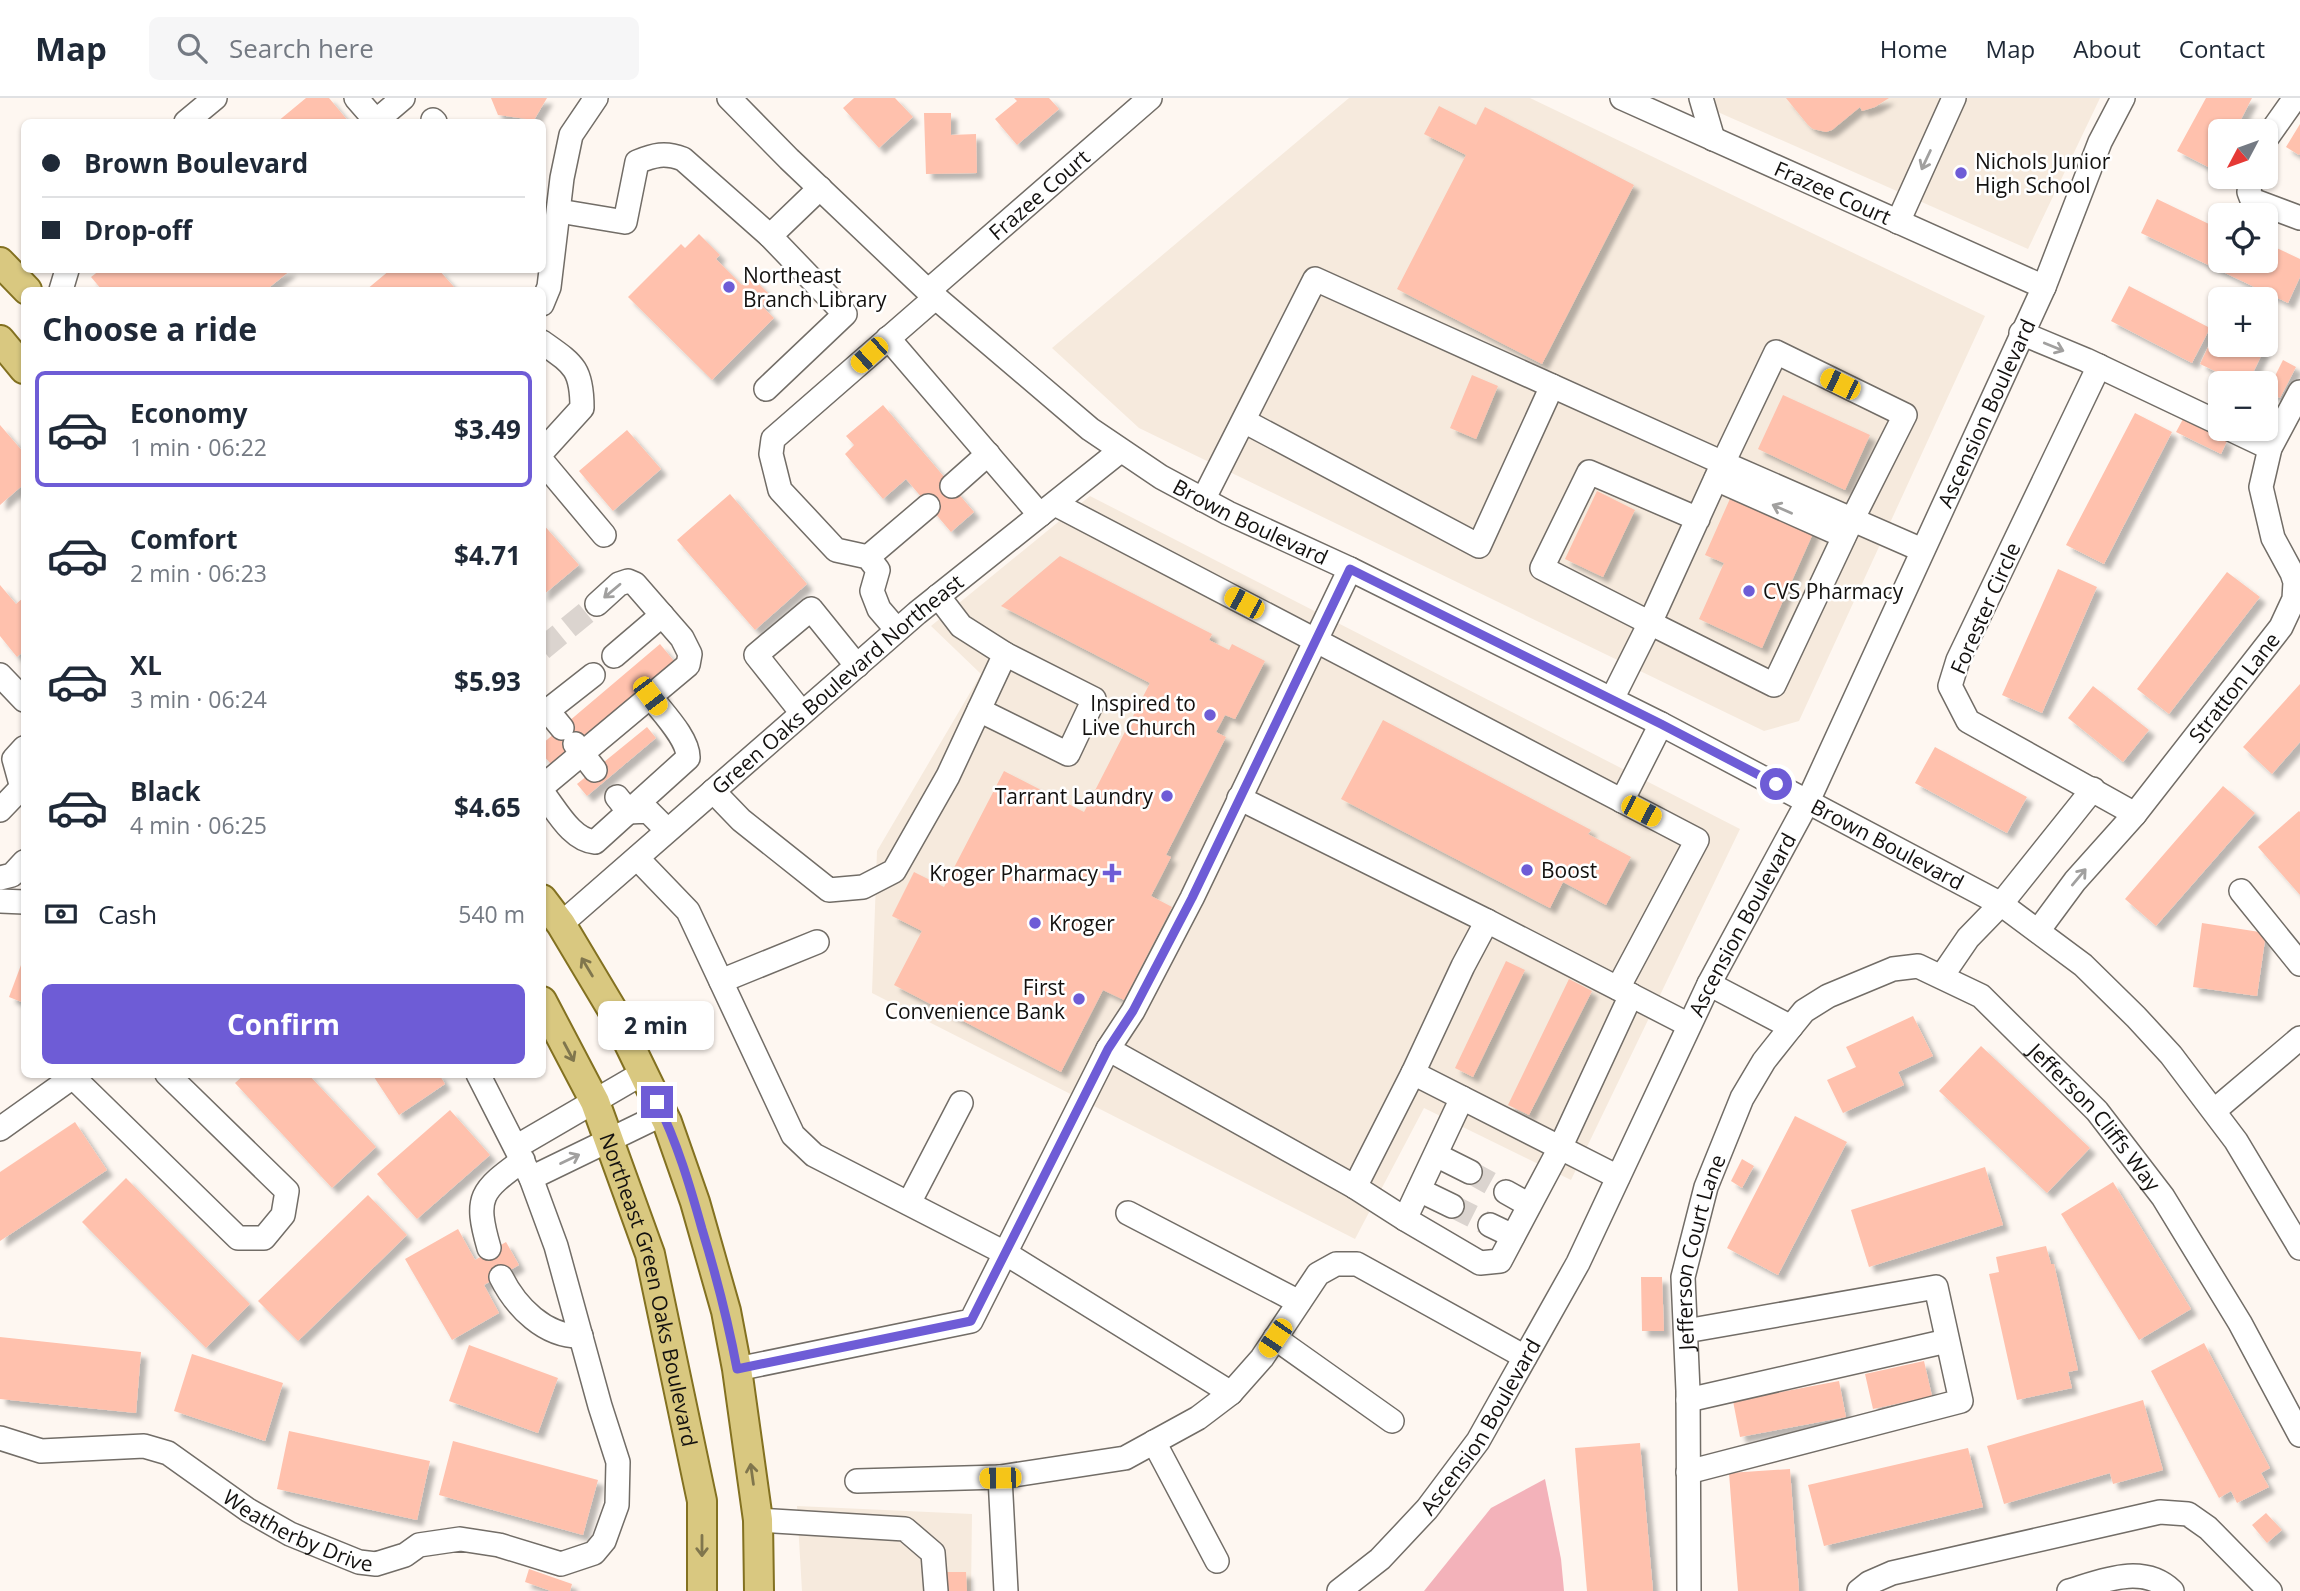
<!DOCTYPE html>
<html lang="en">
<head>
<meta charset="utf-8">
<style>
	:root { --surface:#fff; --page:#f6f6f7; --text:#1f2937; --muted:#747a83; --line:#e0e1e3; --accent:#6e5cd6 }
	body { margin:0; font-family:"Open Sans",sans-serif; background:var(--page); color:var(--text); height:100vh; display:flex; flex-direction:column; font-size:26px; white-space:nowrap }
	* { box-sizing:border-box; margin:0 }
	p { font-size:23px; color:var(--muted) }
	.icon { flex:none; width:38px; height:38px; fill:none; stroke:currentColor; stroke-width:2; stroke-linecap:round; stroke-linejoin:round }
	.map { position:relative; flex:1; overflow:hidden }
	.side { position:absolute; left:21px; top:189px; width:525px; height:791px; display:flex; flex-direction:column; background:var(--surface); border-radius:10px; box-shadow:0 2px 5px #0004 }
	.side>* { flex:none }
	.guide { position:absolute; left:21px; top:21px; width:525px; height:154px; border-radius:10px; box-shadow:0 2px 5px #0004; display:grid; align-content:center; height:154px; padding:0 21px; background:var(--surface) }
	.needle { width:46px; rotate:229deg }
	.buttons { position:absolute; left:2208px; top:21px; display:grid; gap:14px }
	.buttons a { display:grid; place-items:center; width:70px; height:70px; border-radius:10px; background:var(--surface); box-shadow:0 2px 5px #0004; font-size:35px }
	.end { position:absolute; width:32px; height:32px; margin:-16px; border:9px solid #6e5cd6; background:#fff; box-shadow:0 0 0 4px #fff }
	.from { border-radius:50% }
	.bubble { position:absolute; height:49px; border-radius:10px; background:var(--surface); box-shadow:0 2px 5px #0004; font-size:23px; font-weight:700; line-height:49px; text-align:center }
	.car { position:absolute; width:21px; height:42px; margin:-21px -10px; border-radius:9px; box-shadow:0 0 5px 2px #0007; background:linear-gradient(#f5c518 24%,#345 0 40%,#f5c518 0 76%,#345 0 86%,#f5c518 0) }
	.guide b { display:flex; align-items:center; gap:24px; height:66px; font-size:26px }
	.guide b+b { border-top:2px solid var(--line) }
	.guide i { width:18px; height:18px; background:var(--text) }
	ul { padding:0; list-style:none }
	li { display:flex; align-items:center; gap:21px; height:116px; margin:0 14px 10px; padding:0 7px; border:4px solid transparent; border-radius:10px }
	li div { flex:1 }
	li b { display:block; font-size:26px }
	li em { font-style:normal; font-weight:700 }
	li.on { border-color:var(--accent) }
	li>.icon { width:63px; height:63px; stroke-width:1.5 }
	h2 { padding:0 21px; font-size:32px; line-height:84px }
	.pay { display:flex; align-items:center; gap:18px; height:77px; padding:0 21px; font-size:26px }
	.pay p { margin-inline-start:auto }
	.button { display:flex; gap:14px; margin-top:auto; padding:14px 21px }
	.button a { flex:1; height:80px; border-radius:10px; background:var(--accent); color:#fff; font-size:28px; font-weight:700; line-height:80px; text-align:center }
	header { display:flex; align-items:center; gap:42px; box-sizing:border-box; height:98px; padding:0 35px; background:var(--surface); border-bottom:2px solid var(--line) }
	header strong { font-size:33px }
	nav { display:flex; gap:38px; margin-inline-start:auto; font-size:24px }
	.search { width:490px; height:63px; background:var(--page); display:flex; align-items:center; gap:18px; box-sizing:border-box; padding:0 24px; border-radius:10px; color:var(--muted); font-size:26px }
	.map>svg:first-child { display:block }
</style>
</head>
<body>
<header>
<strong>Map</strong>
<div class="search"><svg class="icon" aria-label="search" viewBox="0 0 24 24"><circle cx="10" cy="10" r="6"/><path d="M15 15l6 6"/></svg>Search here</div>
<nav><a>Home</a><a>Map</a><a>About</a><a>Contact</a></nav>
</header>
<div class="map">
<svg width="2300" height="1493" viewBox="0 0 2300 1493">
	<defs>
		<filter id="shadow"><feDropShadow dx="6" dy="6" stdDeviation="2" flood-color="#0004"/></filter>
	</defs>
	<rect width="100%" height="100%" fill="#fef7f1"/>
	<path fill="#f6eadd" d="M1349,0h181l455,218 -186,405 -35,10 -625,-303 -87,-80z
		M1686,0h414l-72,151z
		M1090,398l650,333 -169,351 -147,-72 -69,131 -483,-246 5,-142 104,-177 -50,-48z
		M797,1408l175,8 -1,77h-169z"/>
	<path fill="#f3b2ba" d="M1545,1381l16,80 3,32h-140l67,-83z"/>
	<path fill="#ffc1ad" filter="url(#shadow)" d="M306,0h23l20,24h-72z
		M491,0h56l-13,22 -36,-5z
		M854,0h41l18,19 -34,31 -36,-40z
		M1014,0h35l10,11 -42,36 -22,-26 22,-18z
		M1786,0h103l-14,9 -13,4 -2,-4 -28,23 -6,2 -13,-3 -5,-4z
		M2206,0h46l-17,33h-14v26l-7,13 -37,-19z
		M1439,8l37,19 9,-18 149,78 -92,179 -145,-75 69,-134 -42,-21z
		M924,15h27v22l25,-1 1,39 -51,1z
		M2300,26v29l-1,2 -13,-8z
		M2157,101l54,26 2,-4 8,4v36h45v-18l34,16v18l-12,26 -147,-70z
		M699,136l21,21 -4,4 26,26 9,-9 20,20 -9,10 12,12 -62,62 -84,-83 53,-53 4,4z
		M100,172h191l-25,20h-164l-11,-13z
		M390,172h49l15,17 -5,3h-83z
		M2129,188l81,42 -18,35 -81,-42z
		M2217,230l4,2v15h32l11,5 -16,33h-8l-40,-19z
		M2283,262l13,7 -16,31 -13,-6z
		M1472,277l26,11 -22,53 -26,-11z
		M1783,297l87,40 -25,55 -87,-41z
		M883,307l91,107 -23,20 -45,-53 -23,20 -38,-45 9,-9 -8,-9z
		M2135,315l37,19 -68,132 -38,-19z
		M2183,321l44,22 -6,13 -45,-22z
		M0,327l24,28v31l-24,21z
		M627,332l34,39 -48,42 -34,-40z
		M1597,393l38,19 -32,67 -38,-18z
		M1733,394l82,37 -53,119 -63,-29 25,-56 -19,-8z
		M730,396l77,90 -52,46 -78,-90z
		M542,425l37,42 -37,31z
		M1060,458l152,78 -3,6 20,10 3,-6 33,17 -30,58 -10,-4 -9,17 10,5 -60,118 5,2 -20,39 21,11 -48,93 -21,-10 -42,82 -167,-87 28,-54 -30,-15 22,-44 30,15 60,-116 80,41 66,-129 -149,-77z
		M2058,471l39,18 -55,126 -40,-18z
		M2227,474l33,25 -91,117 -32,-25z
		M0,487l16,19 8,-7v54l-7,6 -17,-21z
		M660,546l14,17 -123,103 -9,-10v-10z
		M2300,586v58l-28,32 -29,-27z
		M2093,588l56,44 -26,32 -55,-44z
		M1383,622l208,110 -3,4 43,23 -25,48 -43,-23 -13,26 -209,-109z
		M647,629l9,11 -69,58 -10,-12z
		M1935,649l92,50 -20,36 -92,-50z
		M2223,688l32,27 -99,113 -31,-27z
		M2299,713l1,1v83l-42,-48z
		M2202,825l64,10 -9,63 -64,-9z
		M24,859v46l-15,-6z
		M1506,863l19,9 -52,107 -18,-9z
		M1569,881l23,12 -63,124 -21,-10z
		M1913,918l20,40 -35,16 6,13 -61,28 -16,-33 29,-13 -10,-20z
		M1981,948l109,102 -43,45 -108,-102z
		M245,976h63l68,73 -44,41 -97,-105z
		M372,976h67l6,10 -46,31z
		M450,1012l40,45 -73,64 -40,-45z
		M1795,1018l52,26 -69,133 -51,-27z
		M75,1024l32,48 -107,71v-69z
		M1742,1061l12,7 -12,22 -11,-7z
		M1985,1069l18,58 -134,42 -18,-57z
		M126,1080l124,126 -44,44 -124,-126z
		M2113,1084l78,127 -52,31 -78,-126z
		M368,1097l39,40 -109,106 -40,-40z
		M458,1131l17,31 31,-18 13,23 -35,20 15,28 -47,27 -47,-81z
		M2046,1148l5,18h3l24,106 -10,2 4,16 -55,12 -28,-126 10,-2 -3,-15z
		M1641,1179h21l2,54h-22z
		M0,1239l141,15 -5,61 -136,-14z
		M2204,1245l66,125 -9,5 8,14 -32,16 -6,-12 -12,7 -68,-127z
		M469,1247l89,33 -20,55 -89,-32z
		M192,1256l91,29 -18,58 -91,-30z
		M1924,1263l8,35 -59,13 -8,-35z
		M1839,1283l7,36 -106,20 -7,-36z
		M2143,1302l20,70 -50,14 -3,-11 -106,31 -17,-58z
		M289,1333l141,30 -13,59 -140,-31z
		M453,1343l145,39 -15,55 -144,-40z
		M1640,1345l13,148h-66l-12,-143z
		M1968,1350l15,59 -159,39 -16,-61z
		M1790,1371l9,122h-61l-9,-118z
		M2266,1415l16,17 -15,13 -15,-18z
		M529,1471l43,15 -2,7h-19l-26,-9z
		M943,1474h23l1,19h-23z"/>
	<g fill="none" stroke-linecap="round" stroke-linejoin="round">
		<path stroke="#dbd4cf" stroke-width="23" stroke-dasharray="23 11" stroke-linecap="butt" d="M542,551l55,-45
			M1470,1074l36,20
			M1452,1108l38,19"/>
		<g stroke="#726d67" stroke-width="26">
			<g id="minor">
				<path d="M356,0l20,23 27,-23"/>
				<path id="s1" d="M729,0l60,61 139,132 162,138 71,48 67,36 122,56 311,155 340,180 82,61 53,52 35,38 65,86 64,107"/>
				<path id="s2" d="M1622,0l422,189"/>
				<path d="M1701,0l12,41"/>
				<path d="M433,22l2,2"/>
				<path d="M186,24l29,-24"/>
				<path d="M2266,41l29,-41"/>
				<path d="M2251,79l-2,15 3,8 48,18"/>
				<path d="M559,113l66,11 12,-60c17,-7 28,-10 46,-3l87,77 50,-48"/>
				<path d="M1898,124l56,-124"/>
				<path d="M61,192l6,-20"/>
				<path id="s3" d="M928,193l222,-193"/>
				<path d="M542,206l7,-17 13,-109 9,-43 25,-37"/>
				<path d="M2021,235l65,27 135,64"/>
				<path d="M888,240l152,177"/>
				<path d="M542,244c31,22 40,26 40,66l-40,44"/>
				<path d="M2099,268l-141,294 -8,26 18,35 167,93"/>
				<path d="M766,291l79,-75 -75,-78"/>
				<path d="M1244,323l235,125 73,-160"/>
				<path d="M2230,331l40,19"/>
				<path d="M542,363l62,74"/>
				<path d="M1716,381l128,57"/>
				<path d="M952,388l36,-32"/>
				<path d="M1203,402l112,-221 408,184 53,-111 129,63 -53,105 -78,165 -124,-62 -38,76"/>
				<path d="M1055,406l642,336 -79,148"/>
				<path d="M1698,421l-109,-47 -47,96 108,55 73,-160 199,87"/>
				<path d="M868,459l60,-51"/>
				<path d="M1350,471l-158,329 -59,113 -25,38 247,138 58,-114 205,104"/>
				<path d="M897,532l-18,-21 -7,-18 6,-21 -10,-13 -32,-7 -56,-60 -9,-36 2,-15 163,-142"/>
				<path d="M614,558l48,-41"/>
				<path d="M0,577l24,25"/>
				<path d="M979,612l89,44 26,-55 -89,-45"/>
				<path d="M548,613l14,17"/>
				<path d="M802,615l-46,-58 55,-46 46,57"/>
				<path d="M542,617l51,-40"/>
				<path d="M575,646l20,26"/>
				<path d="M24,650l-10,11 8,29 2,2"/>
				<path d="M542,689l146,-122 2,-11 -8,-16 -47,-54 -7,-3 -9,3 -22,20"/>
				<path d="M713,693l28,29 88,70 34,-3 31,-16 54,-95 57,-122 -44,-28 -23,-30"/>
				<path d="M542,694c14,17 29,48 53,50l93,-84c1,-19 -26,-46 -38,-62"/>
				<path d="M617,699l12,15 19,-1 19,19"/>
				<path d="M1239,700l248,123"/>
				<path d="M1622,703l39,-77"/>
				<path d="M0,712l24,-25"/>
				<path d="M637,760l51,53 105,224 21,20 191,98 226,140"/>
				<path d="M0,780l12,-3 12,-13"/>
				<path d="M2241,793l59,73"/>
				<path d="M0,803l24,1"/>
				<path id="s4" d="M561,826l356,-311 203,-162"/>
				<path id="s5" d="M2038,833l37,-50 60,-67 146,-187 13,-28 1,-17 -3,-9 -19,-35 -12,-51 9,-39 30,-56"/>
				<path d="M1942,878l26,-38 33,-34 92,-115"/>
				<path d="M721,883l96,-39"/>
				<path d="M1709,886l82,43"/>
				<path d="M1413,975l50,-107 24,-45 202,104"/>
				<path d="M74,980l164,160h26l19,-23 4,-24 -120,-117"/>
				<path d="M2215,1012l85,-72"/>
				<path d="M0,1031l77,-55"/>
				<path d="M516,1049l127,-74"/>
				<path d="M1436,1057l34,17"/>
				<path d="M531,1080l132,-64"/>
				<path d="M1355,1089l50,32 75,44 20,-2 60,-113 71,-153"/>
				<path d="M1419,1092l33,16"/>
				<path d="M1506,1094l23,13"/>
				<path d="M909,1105l52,-100"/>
				<path d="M1128,1115l171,89"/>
				<path d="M1405,1121l57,-121"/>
				<path d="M1490,1127l23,11"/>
				<path d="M489,1150c-15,-52 -8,-57 34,-88"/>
				<path d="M501,1179c15,30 44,60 80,59"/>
				<path d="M1686,1233l250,-44 25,114 -273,71"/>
				<path d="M1275,1240l117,83"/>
				<path d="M737,1271l234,-48 137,-272"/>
				<path d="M1688,1302l259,-59"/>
				<path id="s6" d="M0,1340l41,13 103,-5 24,7 80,57 42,24 69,28 17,2 29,-9 14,-10 41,-6 39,6 62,19 33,-11 10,-12 13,-36 1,-43 -18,-56 -44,-160 -25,-68 -53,-104"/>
				<path d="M1154,1344l63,119"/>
				<path d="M1000,1379l6,114"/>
				<path d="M857,1383l143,-4 125,-19 73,-40 33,-25 31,-35 56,-84 18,-10h21l168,93"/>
				<path d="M758,1422l147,9 28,24 3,38"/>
				<path id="s7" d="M1339,1493l41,-32 47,-50 51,-68 100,-178 131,-279 99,-183 236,-514 56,-145 23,-44"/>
				<path id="s8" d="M1689,1493l-1,-200 -5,-114 23,-90 36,-89 22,-37 27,-34 13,-16 24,-15 65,-27 25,-3 63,30 116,115 66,86 77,126 60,112"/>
				<path d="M1859,1493l10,-8 23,-10 268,-61 28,2 20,14 62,63"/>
				<path d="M2069,1493c33,-10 74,-28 103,0"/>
			</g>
		</g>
		<g stroke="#837121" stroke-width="32">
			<g id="major">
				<path d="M0,164l27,28"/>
				<path d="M0,242l24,29"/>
				<path d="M542,801l19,25 52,87 54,111 28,80 31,109 11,58 21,151 1,71"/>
				<path id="s9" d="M542,903l53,101 55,152 52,247v90"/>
			</g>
		</g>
		<use href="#minor" stroke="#fff" stroke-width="23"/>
		<use href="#major" stroke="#d9c880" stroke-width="28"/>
	</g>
	<defs><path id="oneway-shaft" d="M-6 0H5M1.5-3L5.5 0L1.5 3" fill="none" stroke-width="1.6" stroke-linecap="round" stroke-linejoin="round" transform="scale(1.75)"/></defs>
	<g stroke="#a1a09f">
		<use href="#oneway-shaft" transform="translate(1926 62) rotate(115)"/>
		<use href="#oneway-shaft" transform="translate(2054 249) rotate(22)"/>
		<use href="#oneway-shaft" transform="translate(1782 411) rotate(-156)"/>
		<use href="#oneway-shaft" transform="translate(612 493) rotate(140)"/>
		<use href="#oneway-shaft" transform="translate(2079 779) rotate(-50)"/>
		<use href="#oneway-shaft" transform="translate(570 1061) rotate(-26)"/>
	</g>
	<g stroke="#80764d">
		<use href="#oneway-shaft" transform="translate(587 869) rotate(-121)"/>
		<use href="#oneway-shaft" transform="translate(569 954) rotate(62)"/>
		<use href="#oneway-shaft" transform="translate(752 1376) rotate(-98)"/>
		<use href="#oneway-shaft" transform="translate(702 1448) rotate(90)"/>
	</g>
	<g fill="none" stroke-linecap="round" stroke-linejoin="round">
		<path stroke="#6e5cd6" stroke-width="9" d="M657,1004c20,40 33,84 45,127 14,46 26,92 35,140l234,-48 137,-272 25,-38 59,-113 158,-329 311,155 115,60"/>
	</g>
	<g fill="#6e5cd6" stroke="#fff" stroke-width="2.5">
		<circle cx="1961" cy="75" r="7"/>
		<circle cx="729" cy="189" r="7"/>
		<circle cx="1749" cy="493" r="7"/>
		<circle cx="1210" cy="617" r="7"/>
		<circle cx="1167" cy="698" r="7"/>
		<circle cx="1527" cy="772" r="7"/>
		<path d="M1108.5 764.5h7v7h7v7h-7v7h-7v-7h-7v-7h7z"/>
		<circle cx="1035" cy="825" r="7"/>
		<circle cx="1079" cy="901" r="7"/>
	</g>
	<g text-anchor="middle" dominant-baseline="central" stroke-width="5" stroke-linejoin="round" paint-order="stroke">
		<g font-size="21" fill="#13110f" stroke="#fff" text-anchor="start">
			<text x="1975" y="63">Nichols Junior<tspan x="1975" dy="24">High School</tspan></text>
			<text x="743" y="177">Northeast<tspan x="743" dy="24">Branch Library</tspan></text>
			<text x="1763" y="493">CVS Pharmacy</text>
			<text x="1196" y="605" text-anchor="end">Inspired to<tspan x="1196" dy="24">Live Church</tspan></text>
			<text x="1153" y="698" text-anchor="end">Tarrant Laundry</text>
			<text x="1541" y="772">Boost</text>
			<text x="1098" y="775" text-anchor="end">Kroger Pharmacy</text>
			<text x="1049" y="825">Kroger</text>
			<text x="1065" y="889" text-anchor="end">First<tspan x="1065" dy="24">Convenience Bank</tspan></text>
		</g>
		<g font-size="21" fill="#13110f" stroke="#fff">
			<text stroke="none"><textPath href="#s2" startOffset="231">Frazee Court</textPath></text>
			<text stroke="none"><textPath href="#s3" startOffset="147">Frazee Court</textPath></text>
			<text stroke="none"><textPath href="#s7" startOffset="1353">Ascension Boulevard</textPath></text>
			<text stroke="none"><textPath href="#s1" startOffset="676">Brown Boulevard</textPath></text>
			<text transform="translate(1985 510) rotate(-66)">Forester Circle</text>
			<text stroke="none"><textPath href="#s4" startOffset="366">Green Oaks Boulevard Northeast</textPath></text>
			<text stroke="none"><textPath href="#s5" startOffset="313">Stratton Lane</textPath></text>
			<text stroke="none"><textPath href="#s1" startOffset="1390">Brown Boulevard</textPath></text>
			<text stroke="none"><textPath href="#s7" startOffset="786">Ascension Boulevard</textPath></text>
			<text stroke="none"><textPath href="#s8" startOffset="970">Jefferson Cliffs Way</textPath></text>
			<text stroke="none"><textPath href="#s8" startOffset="341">Jefferson Court Lane</textPath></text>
			<text stroke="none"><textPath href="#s9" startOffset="310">Northeast Green Oaks Boulevard</textPath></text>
			<text stroke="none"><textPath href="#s7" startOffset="219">Ascension Boulevard</textPath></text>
			<text stroke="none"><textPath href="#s6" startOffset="324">Weatherby Drive</textPath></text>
		</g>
	</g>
</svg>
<div class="buttons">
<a><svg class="needle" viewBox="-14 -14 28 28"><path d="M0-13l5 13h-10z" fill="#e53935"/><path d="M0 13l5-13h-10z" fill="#747a83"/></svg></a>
<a><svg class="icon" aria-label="locate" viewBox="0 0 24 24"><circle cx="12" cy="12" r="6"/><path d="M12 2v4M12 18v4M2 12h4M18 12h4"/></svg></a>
<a>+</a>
<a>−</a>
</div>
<i class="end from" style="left:1776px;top:686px"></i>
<i class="end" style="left:657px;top:1004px"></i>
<div class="bubble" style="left:598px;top:903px;width:116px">2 min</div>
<i class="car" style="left:869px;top:257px;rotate:228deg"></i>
<i class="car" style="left:1840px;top:286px;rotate:296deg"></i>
<i class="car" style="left:1244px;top:505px;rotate:298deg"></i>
<i class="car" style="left:650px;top:598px;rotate:143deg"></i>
<i class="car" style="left:1641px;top:713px;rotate:117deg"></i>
<i class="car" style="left:1275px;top:1240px;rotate:214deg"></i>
<i class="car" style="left:1000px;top:1380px;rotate:269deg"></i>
<div class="guide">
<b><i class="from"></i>Brown Boulevard</b>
<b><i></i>Drop-off</b>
</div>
<section class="side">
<h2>Choose a ride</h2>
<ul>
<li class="on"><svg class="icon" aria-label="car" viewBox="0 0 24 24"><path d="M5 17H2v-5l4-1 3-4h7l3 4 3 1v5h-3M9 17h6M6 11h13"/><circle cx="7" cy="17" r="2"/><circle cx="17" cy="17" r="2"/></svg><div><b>Economy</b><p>1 min · 06:22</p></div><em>$3.49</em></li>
<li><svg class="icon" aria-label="car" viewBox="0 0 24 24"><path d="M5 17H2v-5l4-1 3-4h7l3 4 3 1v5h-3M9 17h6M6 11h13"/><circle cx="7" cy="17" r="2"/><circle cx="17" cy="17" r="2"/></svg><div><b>Comfort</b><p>2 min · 06:23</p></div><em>$4.71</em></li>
<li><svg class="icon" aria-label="car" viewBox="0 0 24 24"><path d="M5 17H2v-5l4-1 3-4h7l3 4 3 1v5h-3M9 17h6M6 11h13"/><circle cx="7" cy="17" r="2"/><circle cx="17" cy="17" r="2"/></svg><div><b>XL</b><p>3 min · 06:24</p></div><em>$5.93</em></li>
<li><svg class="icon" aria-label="car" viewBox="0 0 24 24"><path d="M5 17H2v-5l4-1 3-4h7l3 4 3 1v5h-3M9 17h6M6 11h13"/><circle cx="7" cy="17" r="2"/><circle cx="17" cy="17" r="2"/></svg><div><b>Black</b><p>4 min · 06:25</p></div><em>$4.65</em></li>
</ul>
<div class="pay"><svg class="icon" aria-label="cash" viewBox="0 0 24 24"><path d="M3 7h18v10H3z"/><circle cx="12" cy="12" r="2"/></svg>Cash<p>540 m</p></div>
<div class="button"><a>Confirm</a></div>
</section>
</div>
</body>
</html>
